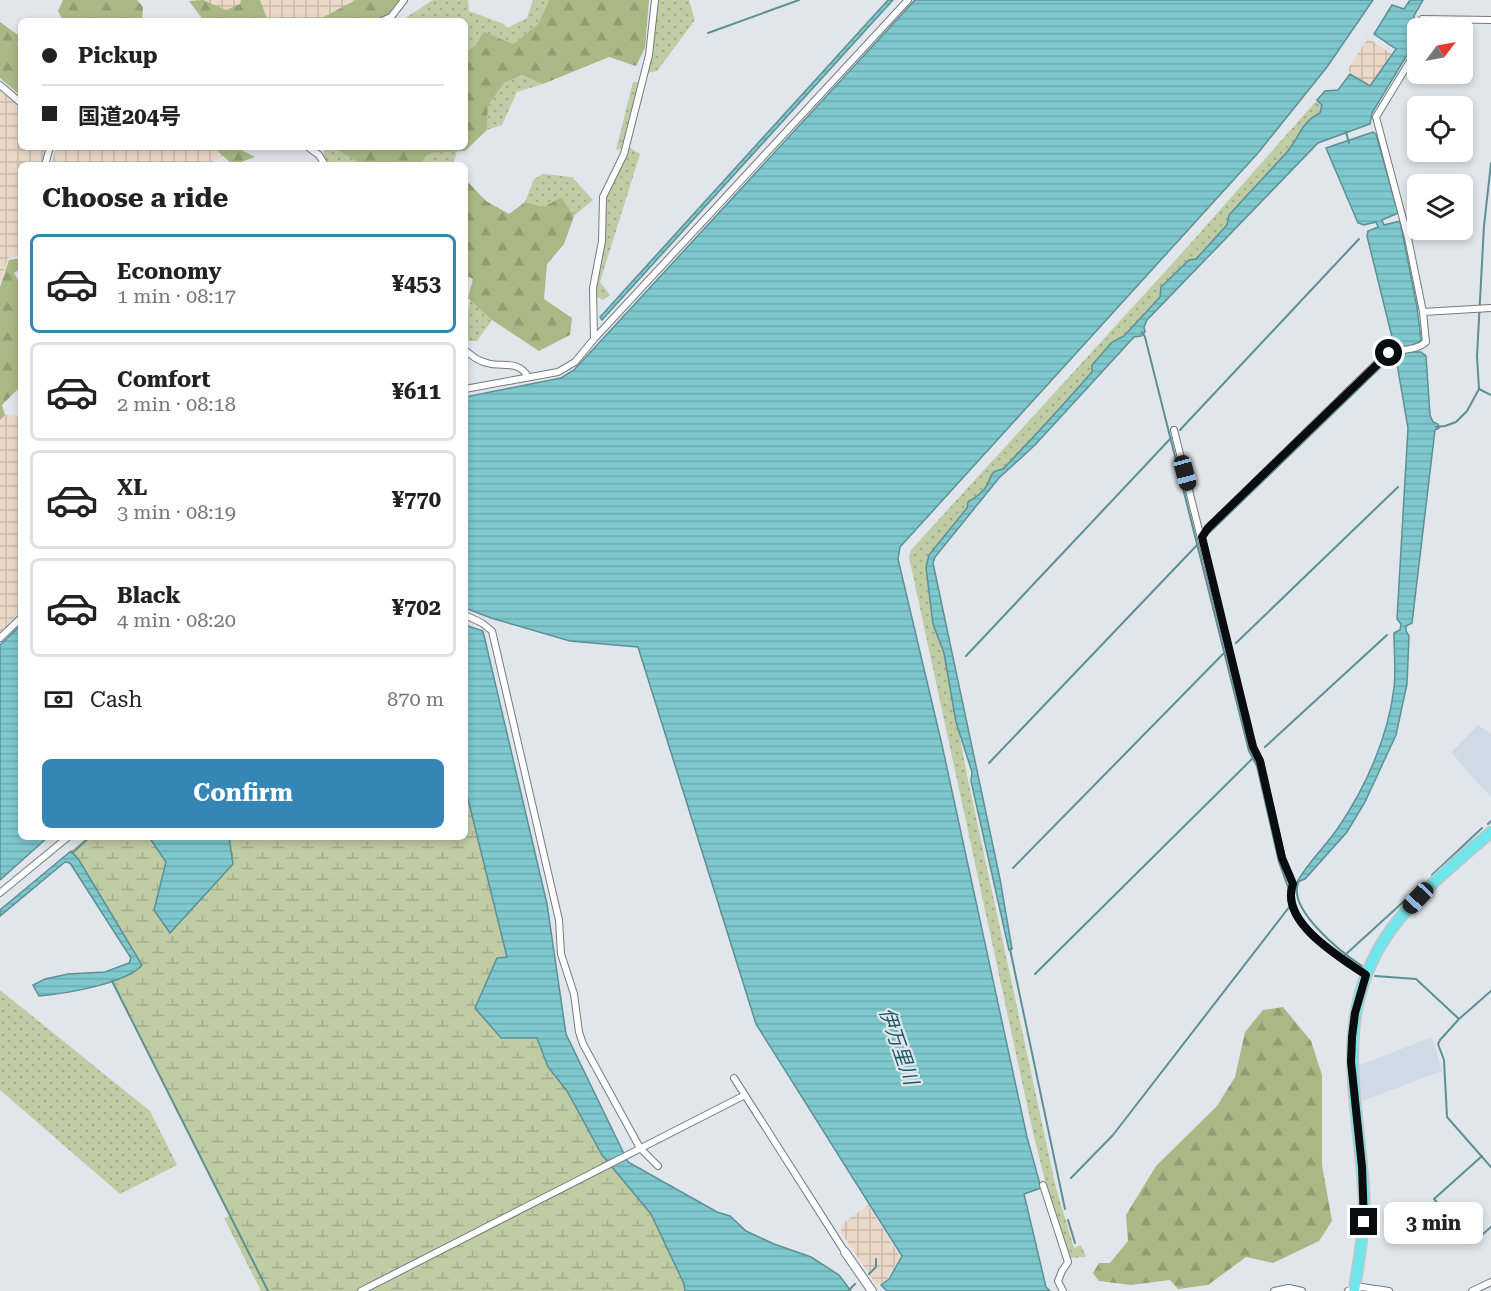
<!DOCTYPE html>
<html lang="en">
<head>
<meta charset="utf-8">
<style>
	:root { --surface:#fff; --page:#f2f2f2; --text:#222; --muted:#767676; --line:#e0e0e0; --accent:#3685b7 }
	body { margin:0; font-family:"Roboto Serif","Noto Sans JP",serif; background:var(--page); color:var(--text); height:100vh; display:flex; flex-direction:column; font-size:22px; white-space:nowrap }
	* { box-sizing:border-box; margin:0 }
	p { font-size:20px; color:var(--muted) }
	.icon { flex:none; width:33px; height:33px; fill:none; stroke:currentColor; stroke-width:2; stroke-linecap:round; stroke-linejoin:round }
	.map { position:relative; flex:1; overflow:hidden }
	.drawer { position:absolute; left:18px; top:162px; width:450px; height:678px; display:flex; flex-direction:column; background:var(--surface); border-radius:9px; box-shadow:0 3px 9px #0003 }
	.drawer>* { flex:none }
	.hud { position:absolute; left:18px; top:18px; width:450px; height:132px; border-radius:9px; box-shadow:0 3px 9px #0003; display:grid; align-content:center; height:132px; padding:0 24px; background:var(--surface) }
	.needle { width:39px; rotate:58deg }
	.tools { position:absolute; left:1407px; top:18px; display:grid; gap:12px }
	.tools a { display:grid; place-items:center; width:66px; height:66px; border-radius:9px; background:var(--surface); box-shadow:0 3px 9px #0003; font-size:30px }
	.end { position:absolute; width:27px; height:27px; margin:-14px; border:8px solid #0a0c0e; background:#fff; box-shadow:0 0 0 3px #fff }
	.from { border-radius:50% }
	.bubble { position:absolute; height:42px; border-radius:9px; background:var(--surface); box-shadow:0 3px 9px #0003; font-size:20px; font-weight:700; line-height:42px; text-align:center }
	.car { position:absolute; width:18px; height:36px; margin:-18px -9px; border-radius:8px; box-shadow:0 0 4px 2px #0007; background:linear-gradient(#222 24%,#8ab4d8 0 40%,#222 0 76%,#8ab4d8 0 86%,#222 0) }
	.hud b { display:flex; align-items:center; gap:21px; height:57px; font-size:22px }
	.hud b+b { border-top:2px solid var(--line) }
	.hud i { width:15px; height:15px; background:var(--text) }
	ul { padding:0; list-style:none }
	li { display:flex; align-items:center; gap:18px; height:99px; margin:0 12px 9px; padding:0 12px; border:3px solid var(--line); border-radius:9px }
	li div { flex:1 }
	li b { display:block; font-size:22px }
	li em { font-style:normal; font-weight:700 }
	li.current { border-color:var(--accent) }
	li>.icon { width:54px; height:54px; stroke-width:1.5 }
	h2 { padding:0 24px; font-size:27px; line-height:72px }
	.pay { display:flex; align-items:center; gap:15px; height:66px; padding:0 24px; font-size:22px }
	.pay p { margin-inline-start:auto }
	.cta { display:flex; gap:12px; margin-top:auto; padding:12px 24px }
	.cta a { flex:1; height:69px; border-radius:9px; background:var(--accent); color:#fff; font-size:24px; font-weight:700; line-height:69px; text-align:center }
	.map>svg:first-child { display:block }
</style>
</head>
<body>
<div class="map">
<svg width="1491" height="1291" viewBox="0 0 1491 1291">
	<defs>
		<pattern id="industrial-grid" width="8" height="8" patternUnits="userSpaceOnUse" patternTransform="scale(1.5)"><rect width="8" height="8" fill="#ebd8c8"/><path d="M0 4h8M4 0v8" fill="none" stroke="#c8b8ab"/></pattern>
		<pattern id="grass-dots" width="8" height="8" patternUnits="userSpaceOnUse" patternTransform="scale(1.5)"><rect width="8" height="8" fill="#c0cca4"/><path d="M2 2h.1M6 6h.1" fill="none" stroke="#a4ae8c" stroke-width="1.8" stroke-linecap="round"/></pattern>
		<pattern id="forest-firs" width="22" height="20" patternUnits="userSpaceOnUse" patternTransform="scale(1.5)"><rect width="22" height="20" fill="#a9b985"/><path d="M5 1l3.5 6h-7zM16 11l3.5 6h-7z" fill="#909e72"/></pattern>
		<pattern id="wetland-marsh" width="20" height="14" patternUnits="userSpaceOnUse" patternTransform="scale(1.5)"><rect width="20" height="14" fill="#c0cca4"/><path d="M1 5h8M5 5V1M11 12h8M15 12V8" fill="none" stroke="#a4ae8c"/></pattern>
		<pattern id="water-rules" width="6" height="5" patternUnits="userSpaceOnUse" patternTransform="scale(1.5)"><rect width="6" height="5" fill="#7fc8ce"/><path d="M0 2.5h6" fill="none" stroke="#6cabb0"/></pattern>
	</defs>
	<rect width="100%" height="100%" fill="#e1e6ec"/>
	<path fill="#d0d9e6" d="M1478,725l13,9v63l-40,-44z
		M1432,1037l10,34 -80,30 -4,-35z"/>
	<path fill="url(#industrial-grid)" d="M194,0h172l-40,21h-61l-39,-8z
		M1368,38l24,16 -23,32 -22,-16z
		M0,90l21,18v39h25v2l-5,16h-20v90l-13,3 -8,25z
		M56,147h157l10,9 -15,9h-157z
		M5,415l16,1v196l-21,21v-213z
		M868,1205l32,52 -13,22 -10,7 -36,-54 1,-8z"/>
	<path fill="url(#grass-dots)" d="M433,0h35l1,11 35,13 3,4 20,-10 6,-18h16l-11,24 -25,20 -38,2 -10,5v-30h-64z
		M658,0h31l6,20 -38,51 -10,2 5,-19z
		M522,75l21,9 -26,8 -15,33 -15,5 1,-24 16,-23z
		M633,82h6l-18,67 -5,1z
		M1317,100l5,5 -2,8c-18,8 -21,25 -33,39 -19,21 -39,42 -58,63l-2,10 -31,34 -7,1 -27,27 -2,10 -36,39 -12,6 -20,23v7c-29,33 -58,65 -89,97 -12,2 -11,6 -16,16 -4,8 -12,13 -19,17l-1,6 -38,47 4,69 11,29 12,69 5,12 -1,4 8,42 88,408 18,60 7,-3 5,12 -17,1 -22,-69 -15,-61 -123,-571 2,-7 271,-297z
		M326,147h11v2l26,16h-34l-6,-10z
		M629,147l11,7 -40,128 10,13 -7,5 -7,-4v-11l9,-43 2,-48 20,-37z
		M457,151l-4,14h-34l10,-12z
		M543,174l29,3 21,23 -19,16 -13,-19 -17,10 -19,-5 9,-23z
		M471,299l21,21 -15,21h-12v-20z
		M0,990l150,121 27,54 -57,29 -120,-104z"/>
	<path fill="url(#forest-firs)" d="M63,0h74l6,7 -1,14h-79l-5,-10z
		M203,0l23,10 14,-6 1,-4h19l8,21h-64l-15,-20z
		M356,0h44l-11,15 -17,6h-56z
		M549,0h100l-4,48 -9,18 -27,-9 -66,27 -21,-9 -18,8 -16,23 -1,24 -22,21 -36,2 -10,12h-56l-27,-16 1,-2h128v-96l10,-5 9,-14 29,12 25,-20z
		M0,22l21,15 -4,8 4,2v49l-21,-18z
		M213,147h23l19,10 -22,8z
		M465,179l21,22 23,13 16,-12 19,5 17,-10 13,19 -10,28 -17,20 -3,35 28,19 -2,17 -31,16 -47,-31 -24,-22 5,-19 -8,-4z
		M21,258v13l-3,-1 -4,3 7,12v65l-3,1 3,7v28l-19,19 3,10 -5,5v-133l9,-27z
		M1283,1007l28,34 11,34v90l10,56 -13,20 -46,22 -27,-6 -38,28 -30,4 -8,-9 -39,5 -32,-4 -6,-8 6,-10h11l18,-22 -2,-26 30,-49 61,-60 18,-29 10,-45 18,-22z"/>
	<path fill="url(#wetland-marsh)" d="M465,787l42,171 -6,80h36l11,29 19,24 35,64 49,59 33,70 1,7h-424l-37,-73 6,-2 -118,-235 26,-11 -59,-110 -8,-9 16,-14h62l17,25 -12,48 79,-46 -4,-27h236z"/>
	<path fill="url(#water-rules)" stroke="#5c9094" stroke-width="1.5" d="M888,0h5l-291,320 -2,-3z
		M915,0h458l-46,67 -69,86 -358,394 -2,12 44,186 85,392 14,51 -17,6 22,93 4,4h-163l-6,-6 8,-6 13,-23 -146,-232 -118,-377 -68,-6 -79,-23 -26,-10v-211l96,-19 13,-8z
		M1410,0h13l-9,16 -1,29 -41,68 -2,11 -52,19 -171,177 -3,7 1,5 -4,4 -7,1 -99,108 -36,33 -64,79 -2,6 67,316 12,70 -3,1 -38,-169 1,-9 -16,-50 -12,-69 -11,-29 -7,-57 3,-12 38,-47 1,-6c7,-4 15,-9 19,-17 6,-11 2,-13 16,-16 31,-32 60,-64 89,-97v-7l20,-23 12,-6 36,-39 1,-10 28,-27 7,-1 31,-34 2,-10c19,-21 39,-42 58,-63 12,-14 15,-31 33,-39l2,-8 -5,-5 8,-9 13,-1 12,-16 20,12 26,-37 -22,-15 18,-29 12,4z
		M1373,132l3,2 22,79 -16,7 2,5 16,-4 17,86 4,33 -3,3 -8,3v6h11l5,4 4,59 3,7 5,2 1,4 -4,2 -23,193 -6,3v5l3,5 -2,48 -11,51 -31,67 -18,30 -42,47 -8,3c11,-20 28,-35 41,-54 28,-41 50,-91 56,-140 2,-17 0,-37 0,-55l6,-3 1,-6 -4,-5 11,-191 -12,-70 10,-5 -2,-7 -10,-1 -27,-109 1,-5 10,-4 -2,-5 -12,3 -6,-2 -32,-75z
		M21,625v212h27l-48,43v-235z
		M465,625l18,6 64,273 19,130 62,128 89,50 13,4 16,15 28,13 37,13 28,18 12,16h-166l-1,-7 -33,-70 -49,-59 -35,-64 -19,-24 -11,-29h-36l-26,-30 22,-50 10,-1 -42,-170z
		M149,837h80l4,27 -63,69 -16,-23 12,-48z
		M71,851l8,9 63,105c-16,19 -79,29 -103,31l-6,-11 12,-6 23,-5 37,-2 24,-9 2,-5 -61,-95 -5,-1 -65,54v-6z"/>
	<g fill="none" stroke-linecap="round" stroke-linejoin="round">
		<path stroke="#5c9094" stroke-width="2" d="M708,33l91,-33
			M1346,132l3,11
			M1142,332l3,5 104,414 8,15 22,96 9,25 3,3
			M1479,389l12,6
			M1436,427l9,-1 11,-4 11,-11 12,-22 -2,-33 3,-56 4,-74 7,-63
			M1180,430l179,-191
			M1210,532l177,-171
			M1236,643l162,-156
			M966,656l205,-218
			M1265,747l122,-112
			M989,763l209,-219
			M1488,824l3,-3
			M72,853l18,-16
			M1013,868l210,-214
			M1432,875l50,-47
			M1299,881c-14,27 43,72 63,85
			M1010,949l55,260
			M1345,955l79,-72
			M1035,974l217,-215
			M1375,976l41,3 43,40
			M112,981l156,310
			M1491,991l-32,28 -19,21 -2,4 6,16 3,57 44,50
			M1482,1156l-48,43 39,44 18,-16
			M1071,1178l42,-43 177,-229
			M1068,1220l7,23
			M869,1274l7,-7v-8
			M848,1291l7,-7"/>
		<g stroke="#757a80" stroke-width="8">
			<path id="minor" d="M382,21l9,-4 13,-17
				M1421,28l1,-9 69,1
				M1418,48l-42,69 32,121 15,74
				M0,85l21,18
				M308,147l11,8 6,10
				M45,165l5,-18
				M594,339l314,-339
				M465,350c7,6 13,11 22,13 15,5 31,-4 41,14
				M465,389l93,-17 17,-10 19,-23 -1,-51 9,-47 1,-44 21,-43 25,-99 6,-55
				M1174,430l79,317 7,14 22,97 11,26c-14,37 47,74 73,91
				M1202,537l6,-9 177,-173c13,-7 30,-3 41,-13l-3,-30 68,-4
				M465,615l17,8 10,8 67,289 2,34 13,40 5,38 4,12 57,104 18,18
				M0,638l21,-20
				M0,893l68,-56
				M734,1078l111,174
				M1043,1185l25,77 -6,9 -4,10 5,10
				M361,1291l384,-196
				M1274,1291l15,-3 13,3
				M1348,1291l14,-4 27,4
				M1472,1291l19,-9"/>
		</g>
		<g stroke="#757a80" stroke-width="10">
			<path id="tertiary" d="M845,1252l27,39"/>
		</g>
		<g stroke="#c4c5c5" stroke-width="13">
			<path id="trunk" d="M1354,1291c5,-31 11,-63 10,-95 -5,-96 -35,-184 29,-269 27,-36 64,-65 98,-95"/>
		</g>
		<use href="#minor" stroke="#fff" stroke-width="6"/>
		<use href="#tertiary" stroke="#fff" stroke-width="8"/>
		<use href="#trunk" stroke="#6fe6eb" stroke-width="10"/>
	</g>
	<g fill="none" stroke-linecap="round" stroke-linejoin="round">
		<path stroke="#0a0c0e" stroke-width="8" d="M1364,1222l-2,-55 -11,-105 1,-25 3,-24 11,-38c-26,-18 -87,-53 -73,-91l-11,-26 -22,-97 -7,-14 -51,-210 6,-9 181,-175"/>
	</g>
	<g text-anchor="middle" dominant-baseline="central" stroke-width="4.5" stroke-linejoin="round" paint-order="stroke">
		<g font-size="20" font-style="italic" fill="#1f5c61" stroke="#e1e6ec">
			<text transform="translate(899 1046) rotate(71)">伊万里川</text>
		</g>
	</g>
</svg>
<div class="tools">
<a><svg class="needle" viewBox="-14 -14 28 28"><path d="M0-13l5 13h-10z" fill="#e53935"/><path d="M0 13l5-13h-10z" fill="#767676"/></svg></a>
<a><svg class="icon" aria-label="locate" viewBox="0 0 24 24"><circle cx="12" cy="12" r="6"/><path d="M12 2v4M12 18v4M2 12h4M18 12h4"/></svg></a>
<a><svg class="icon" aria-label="layers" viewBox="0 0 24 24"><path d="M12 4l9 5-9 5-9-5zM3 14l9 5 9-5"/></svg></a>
</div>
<i class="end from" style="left:1389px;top:353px"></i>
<i class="end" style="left:1364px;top:1222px"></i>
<div class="bubble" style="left:1384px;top:1202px;width:99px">3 min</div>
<i class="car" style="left:1185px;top:473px;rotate:165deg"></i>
<i class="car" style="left:1418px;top:898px;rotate:223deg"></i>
<div class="hud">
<b><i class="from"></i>Pickup</b>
<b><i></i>国道204号</b>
</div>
<section class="drawer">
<h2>Choose a ride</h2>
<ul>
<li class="current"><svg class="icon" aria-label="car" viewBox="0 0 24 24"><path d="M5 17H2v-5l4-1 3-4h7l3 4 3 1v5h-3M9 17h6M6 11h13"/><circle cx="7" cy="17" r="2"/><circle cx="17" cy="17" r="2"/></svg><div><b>Economy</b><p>1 min · 08:17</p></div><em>¥453</em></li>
<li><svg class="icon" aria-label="car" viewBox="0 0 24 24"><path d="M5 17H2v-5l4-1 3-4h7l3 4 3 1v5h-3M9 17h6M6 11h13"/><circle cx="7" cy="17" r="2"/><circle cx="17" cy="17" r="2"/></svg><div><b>Comfort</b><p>2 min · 08:18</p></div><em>¥611</em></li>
<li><svg class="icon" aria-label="car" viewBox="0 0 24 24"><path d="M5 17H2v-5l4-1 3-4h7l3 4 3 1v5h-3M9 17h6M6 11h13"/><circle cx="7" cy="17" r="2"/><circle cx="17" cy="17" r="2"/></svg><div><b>XL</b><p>3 min · 08:19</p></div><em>¥770</em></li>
<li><svg class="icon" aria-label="car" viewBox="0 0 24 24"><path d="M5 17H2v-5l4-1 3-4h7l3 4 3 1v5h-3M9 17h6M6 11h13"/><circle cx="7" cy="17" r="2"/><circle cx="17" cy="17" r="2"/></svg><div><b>Black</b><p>4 min · 08:20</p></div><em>¥702</em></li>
</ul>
<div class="pay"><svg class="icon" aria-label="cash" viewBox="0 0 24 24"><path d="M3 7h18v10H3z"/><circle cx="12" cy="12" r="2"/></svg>Cash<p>870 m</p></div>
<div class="cta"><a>Confirm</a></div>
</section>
</div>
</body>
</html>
